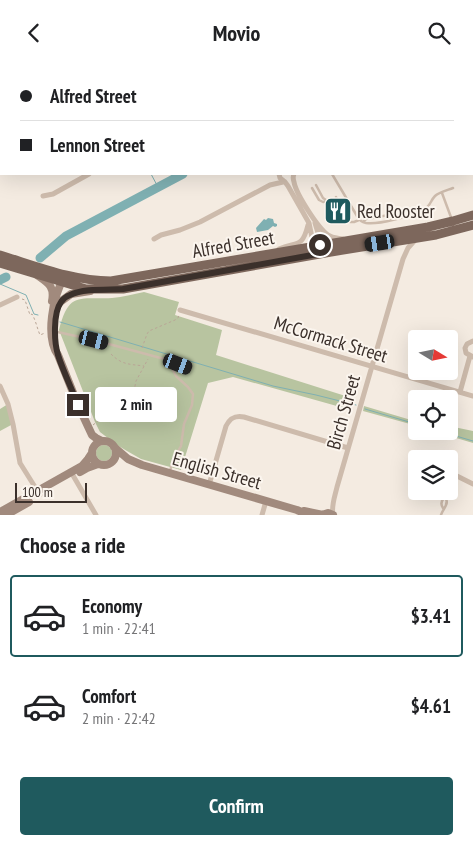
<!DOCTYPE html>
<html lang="en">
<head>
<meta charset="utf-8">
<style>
	:root { --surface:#fff; --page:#f2f2f2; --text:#202124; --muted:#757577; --line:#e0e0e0; --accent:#1f5a5e }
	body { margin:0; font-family:"PT Sans Narrow",sans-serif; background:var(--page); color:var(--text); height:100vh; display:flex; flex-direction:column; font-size:19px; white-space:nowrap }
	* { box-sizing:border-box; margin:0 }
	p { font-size:16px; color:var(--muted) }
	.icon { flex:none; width:28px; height:28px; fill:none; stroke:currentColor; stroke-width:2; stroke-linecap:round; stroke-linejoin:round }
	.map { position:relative; height:450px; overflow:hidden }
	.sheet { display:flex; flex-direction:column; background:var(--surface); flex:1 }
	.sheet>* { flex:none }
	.guide { position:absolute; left:0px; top:0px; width:474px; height:110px; box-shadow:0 5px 20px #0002; display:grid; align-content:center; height:110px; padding:0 20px; background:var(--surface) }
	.needle { width:32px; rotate:100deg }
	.controls { position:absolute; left:408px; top:265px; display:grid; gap:10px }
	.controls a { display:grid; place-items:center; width:50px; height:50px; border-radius:5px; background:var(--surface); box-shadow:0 5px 20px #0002; font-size:25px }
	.scale { position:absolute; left:15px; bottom:12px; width:72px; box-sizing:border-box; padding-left:5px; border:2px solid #3b302b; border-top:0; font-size:14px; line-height:18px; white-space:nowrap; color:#3b302b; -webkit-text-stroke:4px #fbf5ee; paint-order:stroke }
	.end { position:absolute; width:22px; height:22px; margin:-11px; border:6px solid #3b302b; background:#fff; box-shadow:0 0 0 2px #fff }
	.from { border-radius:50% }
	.bubble { position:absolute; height:35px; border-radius:5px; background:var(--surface); box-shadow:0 5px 20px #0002; font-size:16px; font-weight:800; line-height:35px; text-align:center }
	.car { position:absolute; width:15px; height:30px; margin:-15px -8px; border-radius:6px; box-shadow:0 0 4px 1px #0007; background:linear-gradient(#222 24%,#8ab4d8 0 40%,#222 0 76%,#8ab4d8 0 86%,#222 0) }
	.guide b { display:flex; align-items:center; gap:18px; height:48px; font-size:19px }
	.guide b+b { border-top:1px solid var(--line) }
	.guide i { width:12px; height:12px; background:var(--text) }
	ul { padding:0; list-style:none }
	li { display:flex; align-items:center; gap:15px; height:82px; margin:0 10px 8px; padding:0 10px; border:2px solid transparent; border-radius:5px }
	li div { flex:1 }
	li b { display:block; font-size:19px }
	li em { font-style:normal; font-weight:800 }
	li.active { border-color:var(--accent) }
	li>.icon { width:45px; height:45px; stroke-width:1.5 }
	h2 { padding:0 20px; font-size:22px; line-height:60px }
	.action { display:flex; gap:10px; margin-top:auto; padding:10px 20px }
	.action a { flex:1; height:58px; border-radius:5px; background:var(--accent); color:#fff; font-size:20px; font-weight:800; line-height:58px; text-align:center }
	header { display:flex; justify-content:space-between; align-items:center; height:65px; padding:0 20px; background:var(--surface); font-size:22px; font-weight:800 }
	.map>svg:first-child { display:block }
</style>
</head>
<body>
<header><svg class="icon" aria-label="back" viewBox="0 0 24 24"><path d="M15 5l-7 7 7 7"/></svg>Movio<svg class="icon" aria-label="search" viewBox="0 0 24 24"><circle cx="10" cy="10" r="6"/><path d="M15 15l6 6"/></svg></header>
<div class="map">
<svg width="473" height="450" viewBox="0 0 473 450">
	<rect width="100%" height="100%" fill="#f4ebe1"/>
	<path fill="#b8c4a0" d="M144,227l35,10 -4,13 47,15 -6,25 139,44 -4,11 -118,-33 -25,6 -27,87 -40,-11 -14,-8 -10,-6 -17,-13 -5,-10 -36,-92c10,-39 20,-30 53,-32 11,-1 21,-4 32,-6z
		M8,339l5,20 -13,7v-22z
		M364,341l47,14 1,-3 4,1v11l-7,-2 1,-3 -47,-13z
		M449,361l24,5v12l-27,-8 -1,2 -22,-6h26z
		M96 388a8 8 0 1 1 16 0a8 8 0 1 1-16 0Z"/>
	<path fill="#7fb0b2" d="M268,153l5,1 1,4 3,1v2l-2,1 -2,-1 -5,4 -11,2 -1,-4 8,-9 2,1z"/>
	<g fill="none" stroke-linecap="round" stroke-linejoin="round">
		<path stroke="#7fb0b2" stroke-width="1" d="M92,0v1
			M151,109l7,13
			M0,219l26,11 8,19 4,1
			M60,257l213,64 43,9 40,10
			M365,344l51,15
			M439,366l34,10"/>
		<path stroke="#7fb0b2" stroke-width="9" d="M386,1l2,-1
			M40,193l26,-22 117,-62
			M0,215l6,-3"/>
		<path stroke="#b9a596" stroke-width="1" stroke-dasharray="2.5 2.5" stroke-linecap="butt" d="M22,234l3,1 5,15 2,-1c4,7 5,14 8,21l5,-2
			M142,283l5,-14 2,-3 26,-11 3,-2 1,-3
			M111,289c11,11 18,10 33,12
			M93,360l5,-4 10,-3 20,-15 5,-7 3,-15 12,-22"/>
		<path stroke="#cdbbac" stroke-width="2.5" d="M68,0l2,1
			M185,0v1
			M414,1l2,-1
			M472,26h1
			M332,109l25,42c2,4 4,6 9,7 13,2 44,-7 57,-13 8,-4 7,-9 12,-14 4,-4 13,-6 18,-8
			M316,120l7,13 3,2
			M312,123l7,12 4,2 5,-1
			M442,128l10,27
			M336,132l14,25h4l5,-2
			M363,157l3,-3 23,-4h3l4,4
			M53,266l41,9 74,20 8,16 12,11 5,7 -1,11 -8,19 -3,22 -8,14 -3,11
			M170,296l19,7
			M441,450c2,-6 8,-11 5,-16l-2,-1c-3,3 -3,7 -1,10"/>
		<path stroke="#cdbbac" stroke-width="5" d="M223,0l1,1
			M142,1l3,-1
			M295,1l2,-1
			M0,80l1,-1
			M279,109l1,4 5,4
			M294,109c-1,2 -1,5 0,8 2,12 24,46 34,53 4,3 10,3 15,4
			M285,117l3,4 21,37 5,24
			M43,131l10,-2 36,-20
			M315,158l4,13v10
			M154,174l7,-4 19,-5 20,-8 70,-37 13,-3
			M279,184c18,-8 23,0 29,-24
			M0,240l17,-8
			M180,245l293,86
			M473,292l-7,-4 -1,-5 2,-4 6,-3
			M0,321l8,18 5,20 7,39 20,32
			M460,327l10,-36
			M71,407l25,43
			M449,407l24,12
			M209,420l17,-59c4,-8 9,-11 18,-9l104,31
			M262,450l4,-14
			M333,450c-2,-9 2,-19 4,-28l66,-228 5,-11 8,-9"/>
		<path stroke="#a18a7d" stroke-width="8" d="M37,210c11,8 18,11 15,26
			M64,213c-11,18 -19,59 -6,77l20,50 14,30 4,3 6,3
			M60,237l11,-8 19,-3
			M92 388a12 12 0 1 1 24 0a12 12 0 1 1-24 0Z
			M114,382l14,12 14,6 155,45 11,5
			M80,407l7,-4 11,-4
			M304,446l19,4
			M0,447l82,-46 6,-7 4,-6
			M6,450l23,-13
			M322,450l6,-2 5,2"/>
		<path stroke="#7d675c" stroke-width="9" d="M0,190c36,11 73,26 111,26l317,-54 25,-6 20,-6
			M0,198l86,26h37l208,-37 105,-17 37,-10"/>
	</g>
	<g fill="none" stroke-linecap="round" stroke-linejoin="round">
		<path stroke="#3b302b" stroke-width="6" d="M78,340c-6,-16 -15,-34 -20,-50 -4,-13 -5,-42 3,-53 2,-3 6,-6 9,-7 14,-7 38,-5 53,-6l195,-35 2,-9"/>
	</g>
	<defs>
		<g id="restaurant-square" transform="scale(1.4375)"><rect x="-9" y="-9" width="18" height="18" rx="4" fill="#1f5a5e" stroke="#fbf5ee"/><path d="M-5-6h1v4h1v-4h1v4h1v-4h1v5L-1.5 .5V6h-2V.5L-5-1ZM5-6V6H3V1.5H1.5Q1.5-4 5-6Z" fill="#fff"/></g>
	</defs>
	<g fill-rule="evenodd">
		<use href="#restaurant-square" x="338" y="146"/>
	</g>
	<g text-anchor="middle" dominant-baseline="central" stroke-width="4" stroke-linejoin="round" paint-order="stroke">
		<g font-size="19" fill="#3b302b" stroke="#fbf5ee" text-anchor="start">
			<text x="357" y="146">Red Rooster</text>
		</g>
		<g font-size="19" fill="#3b302b" stroke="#fbf5ee">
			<text transform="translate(233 179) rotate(-10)">Alfred Street</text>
			<text transform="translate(331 274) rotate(17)">McCormack Street</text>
			<text transform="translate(343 347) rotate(-74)">Birch Street</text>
			<text transform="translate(217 405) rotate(16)">English Street</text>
		</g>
	</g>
</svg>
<div class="controls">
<a><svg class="needle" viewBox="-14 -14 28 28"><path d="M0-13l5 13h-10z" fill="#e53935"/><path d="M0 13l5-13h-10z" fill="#757577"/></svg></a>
<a><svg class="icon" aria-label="locate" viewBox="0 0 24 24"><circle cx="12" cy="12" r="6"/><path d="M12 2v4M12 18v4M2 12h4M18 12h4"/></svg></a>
<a><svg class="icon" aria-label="layers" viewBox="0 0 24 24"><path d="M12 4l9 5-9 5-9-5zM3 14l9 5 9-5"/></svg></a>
</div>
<div class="scale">100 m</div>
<i class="end from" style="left:320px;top:180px"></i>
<i class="end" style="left:78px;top:340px"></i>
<div class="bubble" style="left:95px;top:322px;width:82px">2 min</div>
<i class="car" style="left:380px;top:178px;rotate:261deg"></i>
<i class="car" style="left:94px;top:275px;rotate:104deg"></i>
<i class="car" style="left:178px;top:299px;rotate:111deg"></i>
<div class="guide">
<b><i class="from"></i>Alfred Street</b>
<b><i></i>Lennon Street</b>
</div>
</div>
<section class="sheet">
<h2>Choose a ride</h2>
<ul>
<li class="active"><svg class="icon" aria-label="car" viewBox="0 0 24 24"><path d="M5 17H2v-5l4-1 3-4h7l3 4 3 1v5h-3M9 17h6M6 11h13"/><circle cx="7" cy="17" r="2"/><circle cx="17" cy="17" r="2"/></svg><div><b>Economy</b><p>1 min · 22:41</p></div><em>$3.41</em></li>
<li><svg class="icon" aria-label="car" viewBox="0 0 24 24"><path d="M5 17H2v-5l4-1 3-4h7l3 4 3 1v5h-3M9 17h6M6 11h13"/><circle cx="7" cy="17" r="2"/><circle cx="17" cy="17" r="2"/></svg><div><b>Comfort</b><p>2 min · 22:42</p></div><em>$4.61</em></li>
</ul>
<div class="action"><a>Confirm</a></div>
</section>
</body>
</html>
